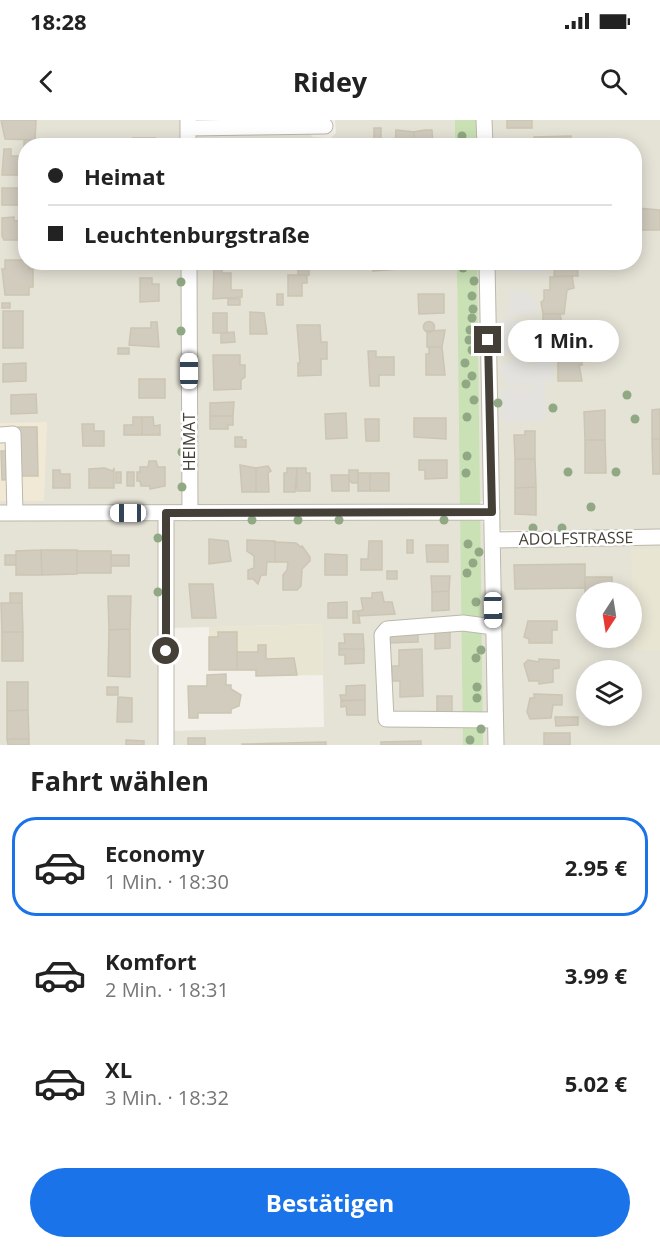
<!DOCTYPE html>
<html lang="de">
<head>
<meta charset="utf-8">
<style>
	:root { --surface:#fff; --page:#f6f6f6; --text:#222; --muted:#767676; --line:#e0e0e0; --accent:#1a73e8 }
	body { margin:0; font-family:"Open Sans",sans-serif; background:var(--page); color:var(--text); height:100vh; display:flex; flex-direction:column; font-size:22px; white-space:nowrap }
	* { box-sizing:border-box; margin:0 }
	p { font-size:20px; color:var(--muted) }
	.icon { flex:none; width:33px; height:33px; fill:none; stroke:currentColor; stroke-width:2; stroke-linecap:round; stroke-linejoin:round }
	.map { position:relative; height:625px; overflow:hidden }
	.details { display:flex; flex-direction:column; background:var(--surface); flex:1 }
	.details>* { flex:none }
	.guide { position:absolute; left:18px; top:18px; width:624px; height:132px; border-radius:24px; box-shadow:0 3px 15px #0003; display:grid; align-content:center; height:132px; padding:0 30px; background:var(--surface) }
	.needle { width:39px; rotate:192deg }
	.tools { position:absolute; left:576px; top:462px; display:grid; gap:12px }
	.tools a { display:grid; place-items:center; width:66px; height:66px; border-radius:50%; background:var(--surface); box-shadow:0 3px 15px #0003; font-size:30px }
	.end { position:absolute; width:27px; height:27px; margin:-14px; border:8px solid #444037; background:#fff; box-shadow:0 0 0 3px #fff }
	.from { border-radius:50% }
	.bubble { position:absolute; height:42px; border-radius:21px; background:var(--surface); box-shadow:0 3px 15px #0003; font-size:20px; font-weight:700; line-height:42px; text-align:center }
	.car { position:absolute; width:18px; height:36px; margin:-18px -9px; border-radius:8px; box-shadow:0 0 4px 2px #0007; background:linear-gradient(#fff 24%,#345 0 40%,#fff 0 76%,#345 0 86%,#fff 0) }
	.guide b { display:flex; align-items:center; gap:21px; height:57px; font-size:22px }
	.guide b+b { border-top:2px solid var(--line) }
	.guide i { width:15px; height:15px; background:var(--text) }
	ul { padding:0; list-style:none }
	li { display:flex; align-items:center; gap:18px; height:99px; margin:0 12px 9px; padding:0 18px; border:3px solid transparent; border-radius:24px }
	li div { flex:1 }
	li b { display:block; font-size:22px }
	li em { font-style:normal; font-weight:700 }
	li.selected { border-color:var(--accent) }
	li>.icon { width:54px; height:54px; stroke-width:1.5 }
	h2 { padding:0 30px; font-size:27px; line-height:72px }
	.button { display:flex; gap:12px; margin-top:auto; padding:12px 30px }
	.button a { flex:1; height:69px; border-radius:36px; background:var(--accent); color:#fff; font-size:24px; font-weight:700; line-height:69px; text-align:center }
	.status { display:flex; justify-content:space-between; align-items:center; height:42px; padding:0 30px; background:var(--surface); direction:ltr }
	.status svg { height:16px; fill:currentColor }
	header { display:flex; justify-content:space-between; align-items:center; height:78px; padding:0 30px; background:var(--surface); font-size:27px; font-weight:700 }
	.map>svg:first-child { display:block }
</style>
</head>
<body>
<div class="status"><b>18:28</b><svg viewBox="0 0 49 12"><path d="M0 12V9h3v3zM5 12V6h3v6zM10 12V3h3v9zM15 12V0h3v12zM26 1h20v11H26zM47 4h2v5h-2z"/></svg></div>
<header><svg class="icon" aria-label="back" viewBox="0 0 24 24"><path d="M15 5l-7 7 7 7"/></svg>Ridey<svg class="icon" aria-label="search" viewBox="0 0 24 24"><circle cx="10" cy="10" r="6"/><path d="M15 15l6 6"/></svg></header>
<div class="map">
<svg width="660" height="625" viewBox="0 0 660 625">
	<rect width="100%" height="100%" fill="#f2f0e8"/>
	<path fill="#e5e2d6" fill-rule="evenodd" d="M0,0h183v25l-157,1v116l157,1v239l-4,4 -179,1z
		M335,0h143l1,25 -285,1 3,-13 111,-1 5,5 18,1 5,-5z
		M490,0h170v411l-161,-1 -7,-267 142,-1v-116l-144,-1z
		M194,143h287l4,234 -2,4 -5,4h-280l-2,-3z
		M0,398l159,3 2,224h-161z
		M480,399l5,7 5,219h-319l1,-14 152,-4 -2,-103 -150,4 1,-105 3,-3z
		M660,422v203h-158l-1,-197zM586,472h46v46h-46zM586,550h46v46h-46z"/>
	<path fill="#f1e8d5" d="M47,302l-3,79h-44v-78z"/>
	<path fill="#e9e5d3" d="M631,429h29v101h-26z
		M322,504l1,51 -67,1 -1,-6h-46v-43z"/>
	<path fill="#c9e1b5" d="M455,0h21v25h-21z
		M457,143h20l6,482h-20z"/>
	<path fill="#e3e2df" d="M509,143h37v10h-36z
		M529,170l1,8h7v16l-28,1v-24z
		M517,198v4h17v28l-33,1 -1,-32z
		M541,237h11l1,25h-9l3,38 -45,2 -1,-32 35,-1 -2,-4 -28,1v-9h-5v-15l9,3v-7h17v8l5,-1z"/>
	<path fill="#d2ccbf" stroke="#ccc5b3" stroke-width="1.5" d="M1,0h35l-1,20 -30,-1z
		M507,0h25v8h-25z
		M374,8h7v13l-7,1z
		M396,10l18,2v14h-19z
		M425,10h7l1,16h-19v-14z
		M571,16v10h-37v-9z
		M133,18h22v8h-22z
		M24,20h11v6h-9l-2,3z
		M4,29h7v7h15v19h-24z
		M2,68h19l1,17h-20z
		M637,88l23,2v20h-23z
		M14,97v4l9,-1v20h-19l-2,-4v-18z
		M5,140h21l3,2v7h4v18h-4v8h-24l-3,-26h3z
		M124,142h21v4h-21z
		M373,142h27v7l-27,2z
		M555,142h22l1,14h-24z
		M298,143h11v6h-11z
		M214,147h8v6h9v17h11v7l-29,2z
		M298,149h11v6h-11z
		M288,155h19v8h-5v13h-14z
		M572,156l2,12 -7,2 -3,24h-21l-2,-12 3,-2v-10h6v-13z
		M140,158h12v6h7v17l-19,1z
		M277,174h6v11h-6z
		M418,174h26v19l-25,1z
		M228,179h12v6h-12z
		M2,183h8v5h-8z
		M3,191h20v37h-20z
		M250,192l14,1 3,21h-17z
		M213,193h14v20h-14z
		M543,194h20h-3l1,5v5h3l1,17h-3l-1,10h3l-20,1 1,-16 -5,-3v-8h3z
		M423.5 207a5.5 5.5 0 1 1 11 0a5.5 5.5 0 1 1-11 0Z
		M151,202h6l2,25 -30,-2 2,-17h20z
		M297,205h23l1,17h6v17h-6v16l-23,1v-13h2z
		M445,210l-3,17h-15v-16z
		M234,212l1,10 -14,1v-10z
		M429,227h13l3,28h-19v-21h3z
		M118,228h11v6h-11z
		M368,231h8v6h18v18h-15v11h-9z
		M558,231h24h-3v7h3v7h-3l3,16h-24z
		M213,235h27v10h5v12l-4,3v9l-27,1z
		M26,243v18l-23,1v-18z
		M139,259h26v19h-26z
		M36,274l1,19 -26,1v-19z
		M234,282l-1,14h-23v-13z
		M660,289v30h-8v-29z
		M605,290v30h-20l-1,-28z
		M346,293l1,25 -21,1 -1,-25z
		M210,296h23v9h-5v4h-18z
		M133,297h9v18h-18v-10h9z
		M142,297h11l1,9 6,-1v10h-18z
		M414,298h32v21l-32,-2z
		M365,299h14v22h-13z
		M82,304h12v7h10v15h-21z
		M18,307h19l1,49h-19z
		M525,311h10v28h-20l-1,-24h11z
		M235,317h7v3h4v7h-11z
		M652,319h8v35h-7z
		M585,320h20l1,33h-21z
		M1,331h13l1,28 -13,1z
		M515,339h20l1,28 -21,1z
		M419,340h28v18l-22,1v-9h-6z
		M149,341h7l2,6h7v19l-15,3v-3h-9l-1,-5h-3v-9h3v-5h8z
		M240,345l16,3v24h-14z
		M268,346l3,5 -3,2 1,19h-13v-24z
		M104,348l9,3 1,-3v20h-25v-19z
		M287,348h10l-2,24h-11v-19h3z
		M297,348h9v5h4v18h-13z
		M53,350h7v4h10v14h-17z
		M349,350h9v13h-6l-3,-3z
		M116,352h5v11h-5z
		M127,352h7v14h-7z
		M358,353h12v18h-12z
		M370,353h19v18h-19z
		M331,355h18v16h-17z
		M536,367v28l-21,-1v-26z
		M209,419l19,2 3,20 -22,3z
		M247,420l28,1v21h-8l-1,13h-5l-3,9 -5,-5h-5v-9l6,-2v-12l-7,-5z
		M407,420h6v13h-6z
		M369,421h13v29h-21v-11h7z
		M275,422l21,1 5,4 1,-1 8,11v4l-8,8 -1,17 -4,4h-14v-15l4,-5 1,-8h-13z
		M426,425h22v17h-21z
		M41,430l1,25h-26v-24z
		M41,430h36v24l-35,1z
		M77,431h34v22h-34z
		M325,434l22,1v20h-22z
		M5,435h11v10h-11z
		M111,435h18v11h-18z
		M585,444v24l-70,1 -1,-24z
		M387,451h10v8h-10z
		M431,456h19l-1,15 -17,1z
		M585,457h27v15h-26l-1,4z
		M189,464h24l3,34h-24z
		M449,471v19l-17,1v-19z
		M382,472l2,10h8l3,12 -37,2v-5l5,-1 -2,-12h11v-5z
		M10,473h12v10h-12z
		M108,476h23l-1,33 -21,1z
		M347,482v16h-19v-15z
		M1,483h21l1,29h-21z
		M353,491h5l2,12h-7z
		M528,501h29v9h-5v13h-23v-4l-5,-2z
		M450,507v21l-15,1v-21z
		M130,509v48l-22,-1 1,-46z
		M2,512h21v29h-21z
		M218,512h19v38h-28v-33h9z
		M418,512v10l-32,1 -1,-10z
		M344,514h19l1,15h-25v-6h6z
		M258,525h8v14l28,-1 3,17 -41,1v-6h-19v-18h21z
		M339,529h25v14l-19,1v-9h-6z
		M422,529l1,47 -23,1v-16h-8v-15h7v-16z
		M539,539l20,1v8l-6,1v13l-14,2v-3h-10l-5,-17 4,-4 11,2z
		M226,554v11h5v4l10,6 -2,11 -8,3v4h-33v5h-9l-1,-32h19v-11z
		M7,562h21v28l-21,1z
		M365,565v15h-24l-1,-5h6v-9z
		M107,567h11v8h-11z
		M534,574l28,1v10h-9l-2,13 -21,1 -3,-7 3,-14h4z
		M437,576h15v21h-15z
		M118,577l14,1v24h-15z
		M365,580v15h-18l-1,-9 -5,1v-6z
		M28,590l1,29h-22v-28z
		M555,597h23v8l-22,1z
		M544,613h26v12h-26z
		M188,618h17v7h-17z
		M7,619h22v6h-21z
		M126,620l18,1v4h-18z
		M421,621v4h-40v-3z
		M326,622v3h-84v-1z"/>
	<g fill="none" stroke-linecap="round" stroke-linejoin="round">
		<g stroke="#bcb8ab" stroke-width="17">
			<path id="minor" d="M188,0v26
				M484,0l1,26
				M188,8l137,-2
				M189,142l1,251
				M487,142l9,483
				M0,315l13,-1 2,79
				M0,393l492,-1
				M492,420l168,-3
				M494,507l-31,-4 -76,6 -5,6 4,84 109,1
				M166,625v-232"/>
		</g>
		<use href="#minor" stroke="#fff" stroke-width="15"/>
	</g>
	<g fill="#91a884">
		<circle cx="462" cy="16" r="4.5"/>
		<circle cx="463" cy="148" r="4.5"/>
		<circle cx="474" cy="161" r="4.5"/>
		<circle cx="181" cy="162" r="4.5"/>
		<circle cx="472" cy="176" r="4.5"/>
		<circle cx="473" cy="189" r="4.5"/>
		<circle cx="472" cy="198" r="4.5"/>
		<circle cx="470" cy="210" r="4.5"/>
		<circle cx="181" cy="211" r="4.5"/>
		<circle cx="469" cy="220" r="4.5"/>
		<circle cx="472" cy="230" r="4.5"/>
		<circle cx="465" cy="243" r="4.5"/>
		<circle cx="472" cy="256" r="4.5"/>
		<circle cx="466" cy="264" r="4.5"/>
		<circle cx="627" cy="275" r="4.5"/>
		<circle cx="474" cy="280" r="4.5"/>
		<circle cx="498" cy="283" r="4.5"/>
		<circle cx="553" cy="288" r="4.5"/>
		<circle cx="467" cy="297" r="4.5"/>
		<circle cx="635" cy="299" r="4.5"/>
		<circle cx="182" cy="332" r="4.5"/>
		<circle cx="467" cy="336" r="4.5"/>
		<circle cx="568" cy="352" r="4.5"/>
		<circle cx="616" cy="352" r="4.5"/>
		<circle cx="466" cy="353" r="4.5"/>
		<circle cx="182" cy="367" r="4.5"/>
		<circle cx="591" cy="387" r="4.5"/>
		<circle cx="252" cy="400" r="4.5"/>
		<circle cx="298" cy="400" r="4.5"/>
		<circle cx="339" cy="400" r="4.5"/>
		<circle cx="444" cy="400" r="4.5"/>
		<circle cx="533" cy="408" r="4.5"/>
		<circle cx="562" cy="408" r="4.5"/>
		<circle cx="158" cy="418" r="4.5"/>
		<circle cx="468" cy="424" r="4.5"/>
		<circle cx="479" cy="432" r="4.5"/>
		<circle cx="473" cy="443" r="4.5"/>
		<circle cx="467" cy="453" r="4.5"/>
		<circle cx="158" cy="472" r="4.5"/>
		<circle cx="476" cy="482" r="4.5"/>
		<circle cx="481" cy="530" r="4.5"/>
		<circle cx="476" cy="538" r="4.5"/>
		<circle cx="477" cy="567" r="4.5"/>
		<circle cx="477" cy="578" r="4.5"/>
		<circle cx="481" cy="609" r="4.5"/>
		<circle cx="470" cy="620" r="4.5"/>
	</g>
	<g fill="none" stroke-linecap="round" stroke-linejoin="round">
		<path stroke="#444037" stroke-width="8" d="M166,531v-138l326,-1 -4,-172"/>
	</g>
	<g text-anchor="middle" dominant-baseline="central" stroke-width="5" stroke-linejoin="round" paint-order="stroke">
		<g font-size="16" fill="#444037" stroke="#fff">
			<text transform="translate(189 322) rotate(-90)">HEIMAT</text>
			<text transform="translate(576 418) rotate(-1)">ADOLFSTRASSE</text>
		</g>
	</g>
</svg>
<div class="tools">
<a><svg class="needle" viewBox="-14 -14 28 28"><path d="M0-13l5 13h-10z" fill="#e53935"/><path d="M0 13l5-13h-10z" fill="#767676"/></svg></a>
<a><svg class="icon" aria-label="layers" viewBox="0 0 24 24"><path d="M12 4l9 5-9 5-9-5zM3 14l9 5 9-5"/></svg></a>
</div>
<i class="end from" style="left:166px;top:531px"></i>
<i class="end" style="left:488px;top:220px"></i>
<div class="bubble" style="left:508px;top:200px;width:111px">1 Min.</div>
<i class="car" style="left:189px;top:251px;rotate:0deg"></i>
<i class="car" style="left:128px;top:393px;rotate:270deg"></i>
<i class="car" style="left:493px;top:490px;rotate:179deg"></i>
<div class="guide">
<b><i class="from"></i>Heimat</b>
<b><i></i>Leuchtenburgstraße</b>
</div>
</div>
<section class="details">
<h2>Fahrt wählen</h2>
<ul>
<li class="selected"><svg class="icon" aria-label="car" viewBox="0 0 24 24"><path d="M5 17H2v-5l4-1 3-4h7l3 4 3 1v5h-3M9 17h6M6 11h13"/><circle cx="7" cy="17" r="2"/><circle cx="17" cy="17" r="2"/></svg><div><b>Economy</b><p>1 Min. · 18:30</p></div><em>2.95 €</em></li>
<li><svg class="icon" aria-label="car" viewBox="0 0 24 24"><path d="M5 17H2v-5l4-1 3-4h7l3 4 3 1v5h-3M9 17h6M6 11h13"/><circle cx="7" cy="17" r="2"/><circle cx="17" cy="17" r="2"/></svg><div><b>Komfort</b><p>2 Min. · 18:31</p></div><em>3.99 €</em></li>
<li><svg class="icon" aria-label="car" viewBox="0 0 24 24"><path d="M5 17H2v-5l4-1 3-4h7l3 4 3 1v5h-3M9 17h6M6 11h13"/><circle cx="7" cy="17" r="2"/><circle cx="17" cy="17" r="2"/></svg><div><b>XL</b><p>3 Min. · 18:32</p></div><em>5.02 €</em></li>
</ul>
<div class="button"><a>Bestätigen</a></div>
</section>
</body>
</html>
